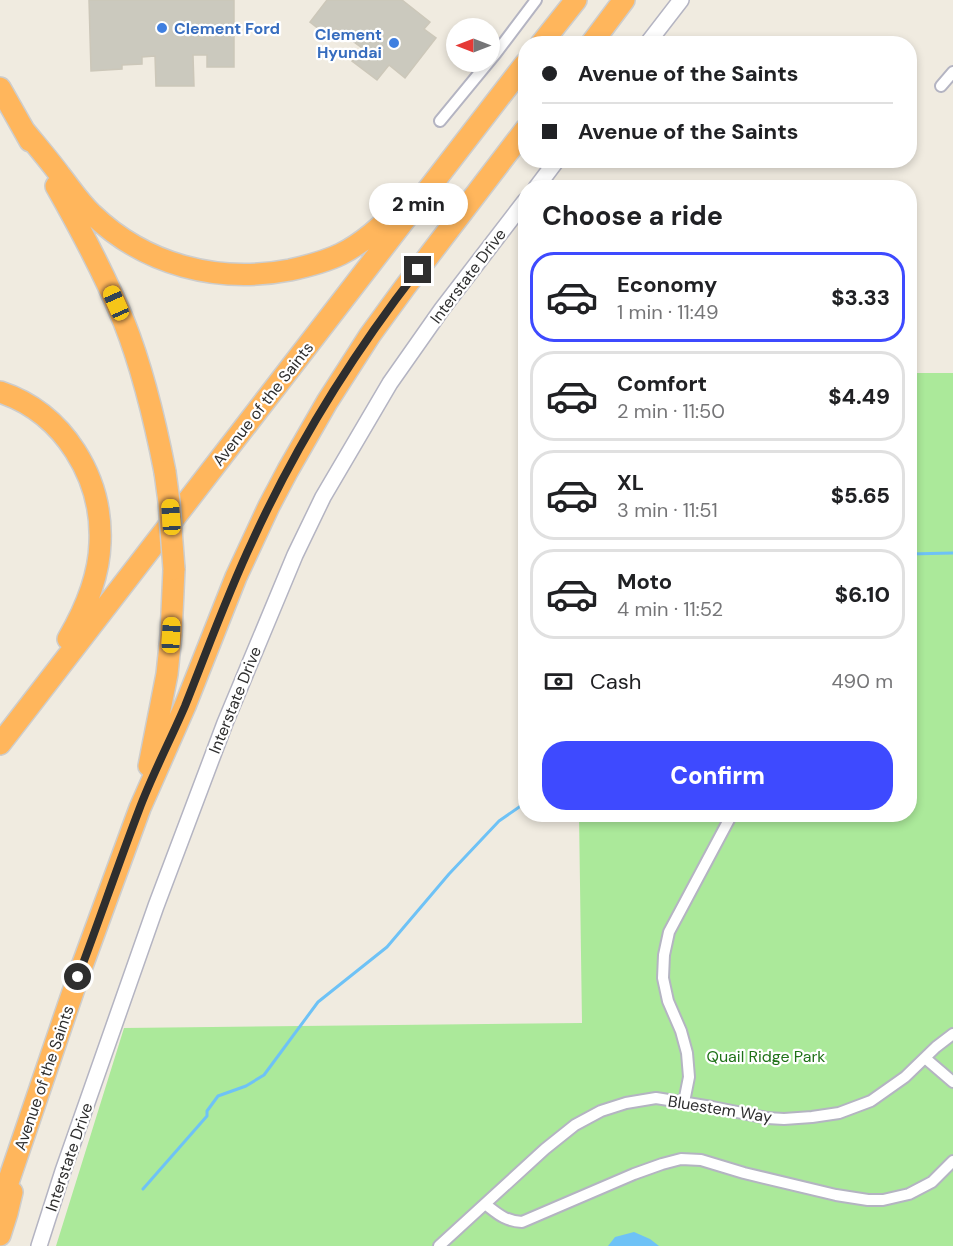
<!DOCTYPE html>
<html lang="en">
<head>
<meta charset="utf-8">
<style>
	:root { --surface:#fff; --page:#f6f6f6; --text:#202124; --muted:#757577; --line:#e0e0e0; --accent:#3e4aff }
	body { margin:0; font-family:"DM Sans",sans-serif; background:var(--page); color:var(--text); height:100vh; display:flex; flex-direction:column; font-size:22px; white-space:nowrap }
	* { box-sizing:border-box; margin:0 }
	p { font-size:20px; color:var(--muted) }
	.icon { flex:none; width:33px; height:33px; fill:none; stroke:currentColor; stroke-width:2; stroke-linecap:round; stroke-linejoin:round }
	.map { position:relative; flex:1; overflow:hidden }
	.details { position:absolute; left:518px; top:180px; width:399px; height:642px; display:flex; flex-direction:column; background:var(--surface); border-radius:24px; box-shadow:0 3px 9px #0003 }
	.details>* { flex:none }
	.hud { position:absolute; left:518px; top:36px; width:399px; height:132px; border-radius:24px; box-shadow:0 3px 9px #0003; display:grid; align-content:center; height:132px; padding:0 24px; background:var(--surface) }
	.needle { width:39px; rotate:270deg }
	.tools { position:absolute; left:446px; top:18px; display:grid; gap:12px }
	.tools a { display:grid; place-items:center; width:54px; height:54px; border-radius:50%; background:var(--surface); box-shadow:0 3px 9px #0003; font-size:30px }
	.end { position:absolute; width:27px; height:27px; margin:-14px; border:8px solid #2e2e2e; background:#fff; box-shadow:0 0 0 3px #fff }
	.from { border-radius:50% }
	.bubble { position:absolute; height:42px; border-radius:21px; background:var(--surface); box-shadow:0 3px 9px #0003; font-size:20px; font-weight:800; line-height:42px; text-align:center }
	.car { position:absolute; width:18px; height:36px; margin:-18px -9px; border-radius:8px; box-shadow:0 0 4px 2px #0007; background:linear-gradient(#f5c518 24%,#345 0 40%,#f5c518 0 76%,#345 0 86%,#f5c518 0) }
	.hud b { display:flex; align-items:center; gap:21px; height:57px; font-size:22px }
	.hud b+b { border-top:2px solid var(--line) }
	.hud i { width:15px; height:15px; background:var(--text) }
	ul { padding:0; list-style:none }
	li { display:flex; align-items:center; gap:18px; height:90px; margin:0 12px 9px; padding:0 12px; border:3px solid var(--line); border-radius:24px }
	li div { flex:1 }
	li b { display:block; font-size:22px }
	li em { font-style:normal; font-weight:800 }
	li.selected { border-color:var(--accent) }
	li>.icon { width:54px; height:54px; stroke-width:1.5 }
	h2 { padding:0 24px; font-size:27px; line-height:72px }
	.pay { display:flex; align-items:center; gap:15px; height:66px; padding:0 24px; font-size:22px }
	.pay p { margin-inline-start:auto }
	.button { display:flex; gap:12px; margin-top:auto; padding:12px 24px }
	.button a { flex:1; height:69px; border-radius:24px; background:var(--accent); color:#fff; font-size:24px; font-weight:800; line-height:69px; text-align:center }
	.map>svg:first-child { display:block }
</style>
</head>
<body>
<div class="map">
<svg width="953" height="1246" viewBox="0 0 953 1246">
	<rect width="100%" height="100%" fill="#f0ebe0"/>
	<path fill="#abe99a" d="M909,373h44v873h-897l68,-218 458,-5 -3,-208 330,-1z"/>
	<path fill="#6ec2f6" d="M634,1232l16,7 9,7h-51l7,-9z"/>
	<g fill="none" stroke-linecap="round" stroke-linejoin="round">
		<path stroke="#6ec2f6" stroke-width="3" d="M909,554l44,-1
			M143,1189l64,-73v-5l11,-15 28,-10 18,-11 54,-73 69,-55 62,-73 50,-53 26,-18"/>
	</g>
	<path fill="#cbc9be" stroke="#ccc7b9" stroke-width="1.5" d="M89,0h145v67h-27v-12h-14l1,31h-38l-1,-30 -13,1v7l-20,1v4l-31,2z
		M327,0h75l28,22 -6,7 12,9 -31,40 -16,-13 -12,15 -25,-19 10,-13 -26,-19 -7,8 -19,-15z"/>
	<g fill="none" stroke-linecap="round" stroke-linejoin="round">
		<g stroke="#b4b4c2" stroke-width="14">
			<path id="street" d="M941,86l12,-14
				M440,121l56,-68 40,-53
				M925,1058l28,24
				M684,1102l5,-25 -2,-24 -6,-22 -13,-30 -5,-23 1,-23 5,-23 63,-118
				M485,1204c13,10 20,17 37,18l112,-48 28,-10 19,-5 20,1 43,13 92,22 32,5h15l26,-6 23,-12 21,-21
				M439,1246l106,-97 30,-24 26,-14 25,-8 30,-5 56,9 55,11 17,1 28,-2 27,-4 32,-12 34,-24 31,-30 17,-13"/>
		</g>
		<g stroke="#b4b4c2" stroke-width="18">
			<path id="secondary" d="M647,44l34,-44
				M536,188l21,-28
				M39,1246l24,-75 93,-265 69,-183 70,-168 28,-58 67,-114 52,-74 83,-108"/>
		</g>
		<g stroke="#cdcdcd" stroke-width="24">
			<path id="highway" d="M541,44l35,-44
				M591,44l33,-44
				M0,88l30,53
				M23,129c13,16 26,31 37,46 11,14 20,28 32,39 53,51 126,70 198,56 18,-4 35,-8 51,-16 24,-12 42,-30 61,-48
				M56,186c25,44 49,89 68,136 19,48 31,99 41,150
				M0,392c64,21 103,86 100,151 -1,35 -15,67 -32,96
				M0,744l525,-680
				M149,766l18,-92 4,-39 3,-66
				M0,1206l78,-229 62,-169 45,-102 51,-129 33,-71 19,-36 39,-68 43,-67 35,-48 120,-157
				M0,1235l7,-22 5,-21"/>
		</g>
		<use href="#street" stroke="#fff" stroke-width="10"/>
		<use href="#secondary" stroke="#fff" stroke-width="15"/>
		<use href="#highway" stroke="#ffb65c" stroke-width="21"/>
		<g stroke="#cdcdcd" stroke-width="24" stroke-linecap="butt">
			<path id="highway-bridge" d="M165,472l4,30 5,67"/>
		</g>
		<use href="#highway-bridge" stroke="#ffb65c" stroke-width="21"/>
	</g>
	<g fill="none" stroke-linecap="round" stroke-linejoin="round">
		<path stroke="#2e2e2e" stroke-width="8" d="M78,977c21,-56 40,-112 61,-167 13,-35 31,-69 46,-104 22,-55 42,-111 67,-164 44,-97 101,-188 166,-272"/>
	</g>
	<g fill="#3f7fe0" stroke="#fff" stroke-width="2">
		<circle cx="162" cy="28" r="6"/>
		<circle cx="394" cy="43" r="6"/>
	</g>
	<g text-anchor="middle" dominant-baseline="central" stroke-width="4.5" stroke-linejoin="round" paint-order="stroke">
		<g font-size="16" font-weight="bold" fill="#366cbe" stroke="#fff" text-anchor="start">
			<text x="174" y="28">Clement Ford</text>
			<text x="382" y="34" text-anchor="end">Clement<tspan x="382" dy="18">Hyundai</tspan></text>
		</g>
		<g font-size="16" fill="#2e2e2e" stroke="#fff">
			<text transform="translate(468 276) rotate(-53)">Interstate Drive</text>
			<text transform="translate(263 404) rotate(-52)">Avenue of the Saints</text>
			<text transform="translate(235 700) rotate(-68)">Interstate Drive</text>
			<text transform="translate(44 1078) rotate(-71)">Avenue of the Saints</text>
			<text transform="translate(720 1109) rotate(9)">Bluestem Way</text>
			<text transform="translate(69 1157) rotate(-71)">Interstate Drive</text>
		</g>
		<g font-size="16" fill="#1f7217" stroke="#fff">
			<text x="766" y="1056">Quail Ridge Park</text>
		</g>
	</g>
</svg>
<div class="tools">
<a><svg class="needle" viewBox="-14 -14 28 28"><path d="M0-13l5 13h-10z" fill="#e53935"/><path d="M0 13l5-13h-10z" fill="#757577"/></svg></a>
</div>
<i class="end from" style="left:78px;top:977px"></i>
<i class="end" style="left:418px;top:270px"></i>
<div class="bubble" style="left:369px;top:183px;width:99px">2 min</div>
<i class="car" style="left:116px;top:303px;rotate:336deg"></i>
<i class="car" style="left:171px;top:517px;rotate:356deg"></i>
<i class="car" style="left:171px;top:635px;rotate:3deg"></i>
<div class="hud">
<b><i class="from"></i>Avenue of the Saints</b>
<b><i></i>Avenue of the Saints</b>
</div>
<section class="details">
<h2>Choose a ride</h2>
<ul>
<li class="selected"><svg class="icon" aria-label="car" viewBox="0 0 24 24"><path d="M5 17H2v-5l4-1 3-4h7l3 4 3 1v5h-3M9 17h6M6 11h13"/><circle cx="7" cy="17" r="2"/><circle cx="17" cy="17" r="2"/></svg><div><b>Economy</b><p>1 min · 11:49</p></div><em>$3.33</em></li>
<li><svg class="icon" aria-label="car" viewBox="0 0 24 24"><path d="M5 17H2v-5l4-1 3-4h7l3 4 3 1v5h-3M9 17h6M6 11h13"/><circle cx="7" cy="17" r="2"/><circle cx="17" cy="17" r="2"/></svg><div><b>Comfort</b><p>2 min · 11:50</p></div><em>$4.49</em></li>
<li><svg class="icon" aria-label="car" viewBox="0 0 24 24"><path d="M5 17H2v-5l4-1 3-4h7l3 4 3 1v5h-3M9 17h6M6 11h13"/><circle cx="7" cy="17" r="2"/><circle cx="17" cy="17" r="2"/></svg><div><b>XL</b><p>3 min · 11:51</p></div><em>$5.65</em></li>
<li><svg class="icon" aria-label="car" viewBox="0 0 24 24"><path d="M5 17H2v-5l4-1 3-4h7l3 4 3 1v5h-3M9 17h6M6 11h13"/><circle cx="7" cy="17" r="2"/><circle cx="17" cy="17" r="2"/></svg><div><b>Moto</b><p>4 min · 11:52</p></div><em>$6.10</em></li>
</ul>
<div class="pay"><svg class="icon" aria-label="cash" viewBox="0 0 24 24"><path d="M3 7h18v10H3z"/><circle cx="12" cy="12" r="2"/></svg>Cash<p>490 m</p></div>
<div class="button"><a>Confirm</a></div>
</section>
</div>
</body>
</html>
